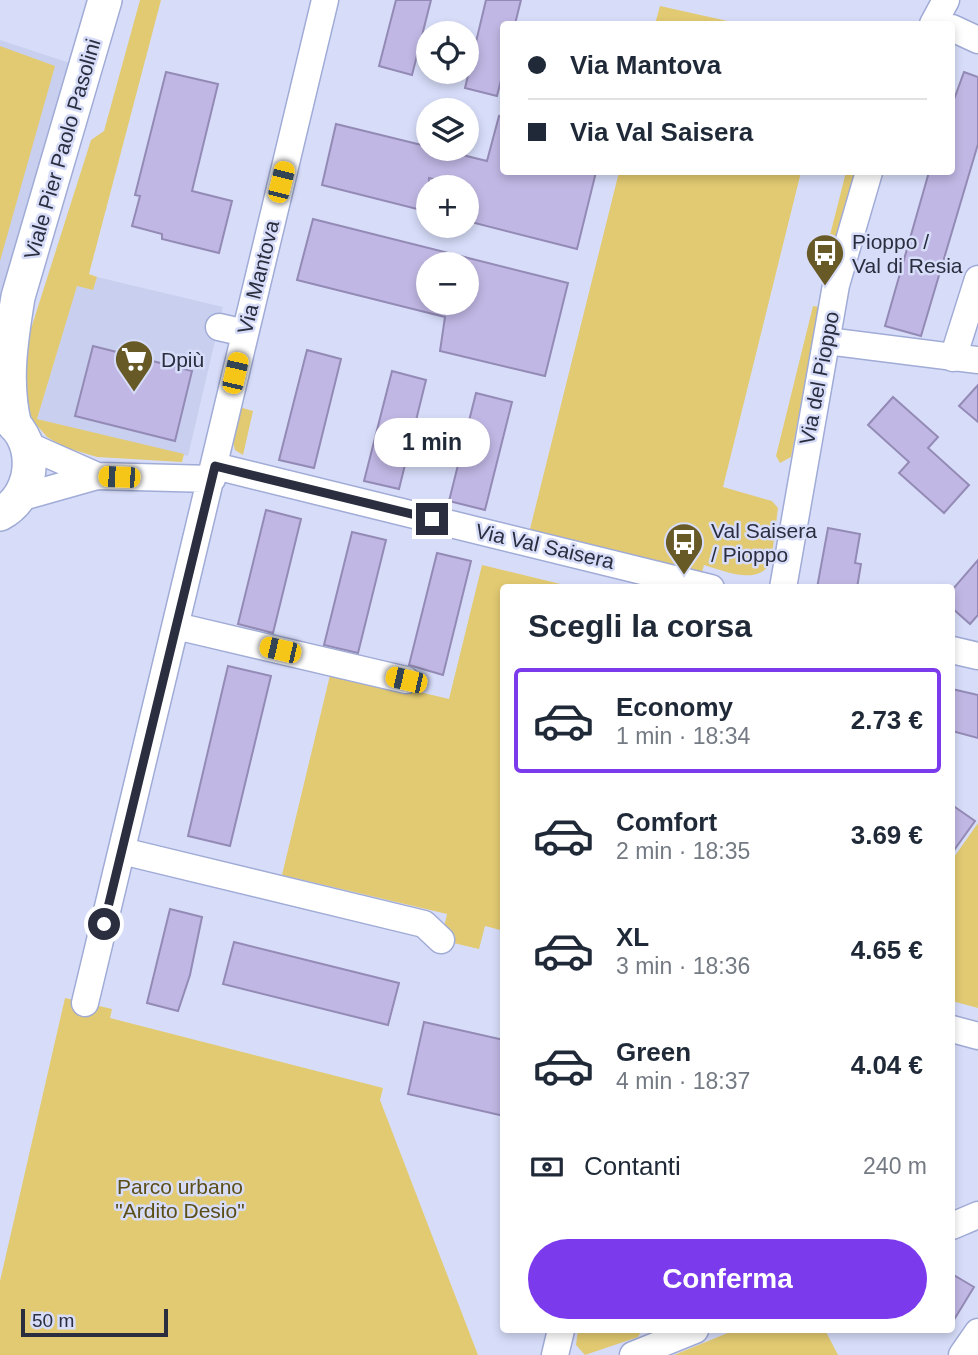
<!DOCTYPE html>
<html lang="it">
<head>
<meta charset="utf-8">
<style>
	:root { --surface:#fff; --page:#f2f2f3; --text:#1f2937; --muted:#747a83; --line:#e0e1e3; --accent:#7c3aed }
	body { margin:0; font-family:Helvetica,sans-serif; background:var(--page); color:var(--text); height:100vh; display:flex; flex-direction:column; font-size:26px; white-space:nowrap }
	* { box-sizing:border-box; margin:0 }
	p { font-size:23px; color:var(--muted) }
	.icon { flex:none; width:38px; height:38px; fill:none; stroke:currentColor; stroke-width:2; stroke-linecap:round; stroke-linejoin:round }
	.map { position:relative; flex:1; overflow:hidden }
	.panel { position:absolute; left:500px; top:584px; width:455px; height:749px; display:flex; flex-direction:column; background:var(--surface); border-radius:7px; box-shadow:0 4px 10px #0003 }
	.panel>* { flex:none }
	.top-card { position:absolute; left:500px; top:21px; width:455px; height:154px; border-radius:7px; box-shadow:0 4px 10px #0003; display:grid; align-content:center; height:154px; padding:0 28px; background:var(--surface) }
	.tools { position:absolute; left:416px; top:21px; display:grid; gap:14px }
	.tools a { display:grid; place-items:center; width:63px; height:63px; border-radius:50%; background:var(--surface); box-shadow:0 4px 10px #0003; font-size:35px }
	.scale { position:absolute; left:21px; bottom:18px; width:147px; box-sizing:border-box; padding-left:7px; border:4px solid #2a2e3f; border-top:0; font-size:19px; line-height:24px; white-space:nowrap; color:#2a2e3f; -webkit-text-stroke:5px #d7ddf9; paint-order:stroke }
	.end { position:absolute; width:32px; height:32px; margin:-16px; border:9px solid #2a2e3f; background:#fff; box-shadow:0 0 0 4px #fff }
	.from { border-radius:50% }
	.bubble { position:absolute; height:49px; border-radius:24px; background:var(--surface); box-shadow:0 4px 10px #0003; font-size:23px; font-weight:700; line-height:49px; text-align:center }
	.car { position:absolute; width:21px; height:42px; margin:-21px -10px; border-radius:9px; box-shadow:0 0 5px 2px #0007; background:linear-gradient(#f5c518 24%,#345 0 40%,#f5c518 0 76%,#345 0 86%,#f5c518 0) }
	.top-card b { display:flex; align-items:center; gap:24px; height:66px; font-size:26px }
	.top-card b+b { border-top:2px solid var(--line) }
	.top-card i { width:18px; height:18px; background:var(--text) }
	ul { padding:0; list-style:none }
	li { display:flex; align-items:center; gap:21px; height:105px; margin:0 14px 10px; padding:0 14px; border:4px solid transparent; border-radius:7px }
	li div { flex:1 }
	li b { display:block; font-size:26px }
	li em { font-style:normal; font-weight:700 }
	li.on { border-color:var(--accent) }
	li>.icon { width:63px; height:63px; stroke-width:1.5 }
	h2 { padding:0 28px; font-size:32px; line-height:84px }
	.pay { display:flex; align-items:center; gap:18px; height:77px; padding:0 28px; font-size:26px }
	.pay p { margin-inline-start:auto }
	.button { display:flex; gap:14px; margin-top:auto; padding:14px 28px }
	.button a { flex:1; height:80px; border-radius:42px; background:var(--accent); color:#fff; font-size:28px; font-weight:700; line-height:80px; text-align:center }
	.map>svg:first-child { display:block }
</style>
</head>
<body>
<div class="map">
<svg width="978" height="1355" viewBox="0 0 978 1355">
	<rect width="100%" height="100%" fill="#d7ddf9"/>
	<path fill="#c8cfef" d="M0,40l85,28 -85,268z
		M97,277l126,30 -35,149 -151,-37 40,-134 16,4z"/>
	<path fill="#e2ca72" d="M140,0h21l-72,274 8,3 -4,13 -16,-4 -40,133 147,35 -2,8 -85,-5 -33,-10 -17,-10 -13,-15 -8,-15 -4,-50 69,-217 13,-9z
		M660,6l81,18h-86z
		M0,46l55,20 -55,195z
		M619,172h182l-78,315 49,14 6,7 -7,55c-15,23 -46,8 -67,2l-5,19 -172,-43z
		M846,172h9l-21,77 -7,-2z
		M813,306l6,1 -28,150 -11,6 -4,-7z
		M239,407l14,4 -10,44 -8,-5 -3,-12z
		M482,565l95,23h-73v343l-19,-5 -6,23 -38,-9 6,-26 -165,-39 49,-204 118,28z
		M978,823v185l-26,-7v-141z
		M65,998l47,11 -2,9 273,70 -3,12 98,255h-478v-74z
		M578,1330h64l-4,7 -53,18 -9,-10z
		M735,1330h90l13,25h-164z"/>
	<path fill="#c0b7e4" stroke="#938ab5" stroke-width="2" fill-rule="evenodd" d="M396,0h35l-19,75 -33,-9z
		M486,0h35l-6,24h-11v44l-7,28 -32,-8z
		M166,72l52,12 -26,107 40,10 -13,52 -57,-14v-5l-30,-8 8,-30 -5,-1z
		M964,72l14,5v67l-57,192 -36,-10 44,-154h23v-67z
		M499,116l5,1v55h92l-19,77 -110,-28v-34l-38,-9v34l-107,-27 14,-61 151,37z
		M313,219l255,64 -23,93 -105,-25 5,-34 -148,-37zM429,264h38v39h-38z
		M93,346l99,25 -17,70 -100,-25z
		M307,350l34,9 -27,109 -35,-8z
		M392,371l34,9 -27,109 -35,-8z
		M978,385v37l-19,-16z
		M476,393l36,9 -27,108 -36,-9z
		M893,397l45,40 -10,11 41,37 -25,28 -45,-40 10,-11 -41,-37z
		M266,510l35,9 -28,114 -35,-9z
		M828,528l32,6 -5,29 6,1 -4,24h-40z
		M352,532l34,8 -28,113 -34,-8z
		M437,553l34,8 -28,114 -34,-10z
		M978,560v55l-8,9 -18,-16v-18z
		M228,666l43,10 -41,170 -42,-10z
		M952,689l26,6v43l-26,-7z
		M952,805l23,16 -23,32z
		M170,909l32,8 -12,58 -12,36 -31,-8z
		M234,942l165,41 -11,42 -165,-41z
		M424,1022l80,18v76l-96,-22z
		M952,1274l22,13 -22,36z"/>
	<g fill="none" stroke-linecap="round" stroke-linejoin="round">
		<g stroke="#a0abd6" stroke-width="29">
			<path id="minor" d="M933,24l13,-24
				M952,28l26,12
				M219,327l26,6
				M827,341l151,19
				M953,358l25,-79
				M27,445l70,31
				M215,466l496,122
				M19,498l78,-22 115,3
				M783,588l53,-303 33,-113
				M176,626l230,54
				M952,650l26,6
				M122,851l302,73 17,16
				M85,1003l240,-1003
				M952,1029l26,7
				M952,1226l26,-11
				M555,1355l6,-25
				M633,1355l62,-25
				M962,1355l16,-23"/>
		</g>
		<g stroke="#a0abd6" stroke-width="36">
			<path id="major" d="M0,414c40,20 38,80 0,100
				M15,426c-11,-43 -4,-86 3,-129l87,-297"/>
		</g>
		<use href="#minor" stroke="#fff" stroke-width="26"/>
		<use href="#major" stroke="#fff" stroke-width="33"/>
	</g>
	<g fill="none" stroke-linecap="round" stroke-linejoin="round">
		<path stroke="#2a2e3f" stroke-width="9" d="M104,924l111,-458 217,53"/>
	</g>
	<defs>
		<g id="bus-pin" transform="scale(2.0125)"><path d="M0 17L-7.5 6A9.5 9.5 0 1 1 7.5 6Z" fill="#685a27" stroke="#d7ddf9"/><path d="M-5-6H5V4H4V6H2V4H-2V6H-4V4H-5ZM-3.5-4V0h7V-4ZM-3.5 1.2v1.5H-2V1.2ZM2 1.2v1.5H3.5V1.2Z" fill="#fff"/></g>
		<g id="supermarket-pin" transform="scale(2.0125)"><path d="M0 17L-7.5 6A9.5 9.5 0 1 1 7.5 6Z" fill="#685a27" stroke="#d7ddf9"/><path d="M-6-5.5h2.5l.6 2H6L4.5 2H-2.5L-4.4-4H-6ZM-1.5 3.2a1.3 1.3 0 1 0 .1 0ZM3 3.2a1.3 1.3 0 1 0 .1 0Z" fill="#fff"/></g>
	</defs>
	<g fill-rule="evenodd">
		<use href="#bus-pin" x="825" y="253"/>
		<use href="#supermarket-pin" x="134" y="359"/>
		<use href="#bus-pin" x="684" y="542"/>
	</g>
	<g text-anchor="middle" dominant-baseline="central" stroke-width="5" stroke-linejoin="round" paint-order="stroke">
		<g font-size="21" fill="#2a2e3f" stroke="#d7ddf9">
			<text transform="translate(62 149) rotate(-74)">Viale Pier Paolo Pasolini</text>
			<text transform="translate(258 277) rotate(-76)">Via Mantova</text>
			<text transform="translate(819 378) rotate(-79)">Via del Pioppo</text>
			<text transform="translate(545 546) rotate(13)">Via Val Saisera</text>
		</g>
		<g font-size="21" fill="#2a2e3f" stroke="#d7ddf9" text-anchor="start">
			<text x="852" y="241">Pioppo /<tspan x="852" dy="24">Val di Resia</tspan></text>
			<text x="161" y="359">Dpiù</text>
			<text x="711" y="530">Val Saisera<tspan x="711" dy="24">/ Pioppo</tspan></text>
		</g>
		<g font-size="21" fill="#5c4e17" stroke="#d7ddf9">
			<text x="180" y="1186">Parco urbano<tspan x="180" dy="24">"Ardito Desio"</tspan></text>
		</g>
	</g>
</svg>
<div class="tools">
<a><svg class="icon" aria-label="locate" viewBox="0 0 24 24"><circle cx="12" cy="12" r="6"/><path d="M12 2v4M12 18v4M2 12h4M18 12h4"/></svg></a>
<a><svg class="icon" aria-label="layers" viewBox="0 0 24 24"><path d="M12 4l9 5-9 5-9-5zM3 14l9 5 9-5"/></svg></a>
<a>+</a>
<a>−</a>
</div>
<div class="scale">50 m</div>
<i class="end from" style="left:104px;top:924px"></i>
<i class="end" style="left:432px;top:519px"></i>
<div class="bubble" style="left:374px;top:418px;width:116px">1 min</div>
<i class="car" style="left:281px;top:182px;rotate:14deg"></i>
<i class="car" style="left:235px;top:373px;rotate:13deg"></i>
<i class="car" style="left:119px;top:477px;rotate:272deg"></i>
<i class="car" style="left:280px;top:650px;rotate:283deg"></i>
<i class="car" style="left:406px;top:680px;rotate:283deg"></i>
<div class="top-card">
<b><i class="from"></i>Via Mantova</b>
<b><i></i>Via Val Saisera</b>
</div>
<section class="panel">
<h2>Scegli la corsa</h2>
<ul>
<li class="on"><svg class="icon" aria-label="car" viewBox="0 0 24 24"><path d="M5 17H2v-5l4-1 3-4h7l3 4 3 1v5h-3M9 17h6M6 11h13"/><circle cx="7" cy="17" r="2"/><circle cx="17" cy="17" r="2"/></svg><div><b>Economy</b><p>1 min · 18:34</p></div><em>2.73 €</em></li>
<li><svg class="icon" aria-label="car" viewBox="0 0 24 24"><path d="M5 17H2v-5l4-1 3-4h7l3 4 3 1v5h-3M9 17h6M6 11h13"/><circle cx="7" cy="17" r="2"/><circle cx="17" cy="17" r="2"/></svg><div><b>Comfort</b><p>2 min · 18:35</p></div><em>3.69 €</em></li>
<li><svg class="icon" aria-label="car" viewBox="0 0 24 24"><path d="M5 17H2v-5l4-1 3-4h7l3 4 3 1v5h-3M9 17h6M6 11h13"/><circle cx="7" cy="17" r="2"/><circle cx="17" cy="17" r="2"/></svg><div><b>XL</b><p>3 min · 18:36</p></div><em>4.65 €</em></li>
<li><svg class="icon" aria-label="car" viewBox="0 0 24 24"><path d="M5 17H2v-5l4-1 3-4h7l3 4 3 1v5h-3M9 17h6M6 11h13"/><circle cx="7" cy="17" r="2"/><circle cx="17" cy="17" r="2"/></svg><div><b>Green</b><p>4 min · 18:37</p></div><em>4.04 €</em></li>
</ul>
<div class="pay"><svg class="icon" aria-label="cash" viewBox="0 0 24 24"><path d="M3 7h18v10H3z"/><circle cx="12" cy="12" r="2"/></svg>Contanti<p>240 m</p></div>
<div class="button"><a>Conferma</a></div>
</section>
</div>
</body>
</html>
